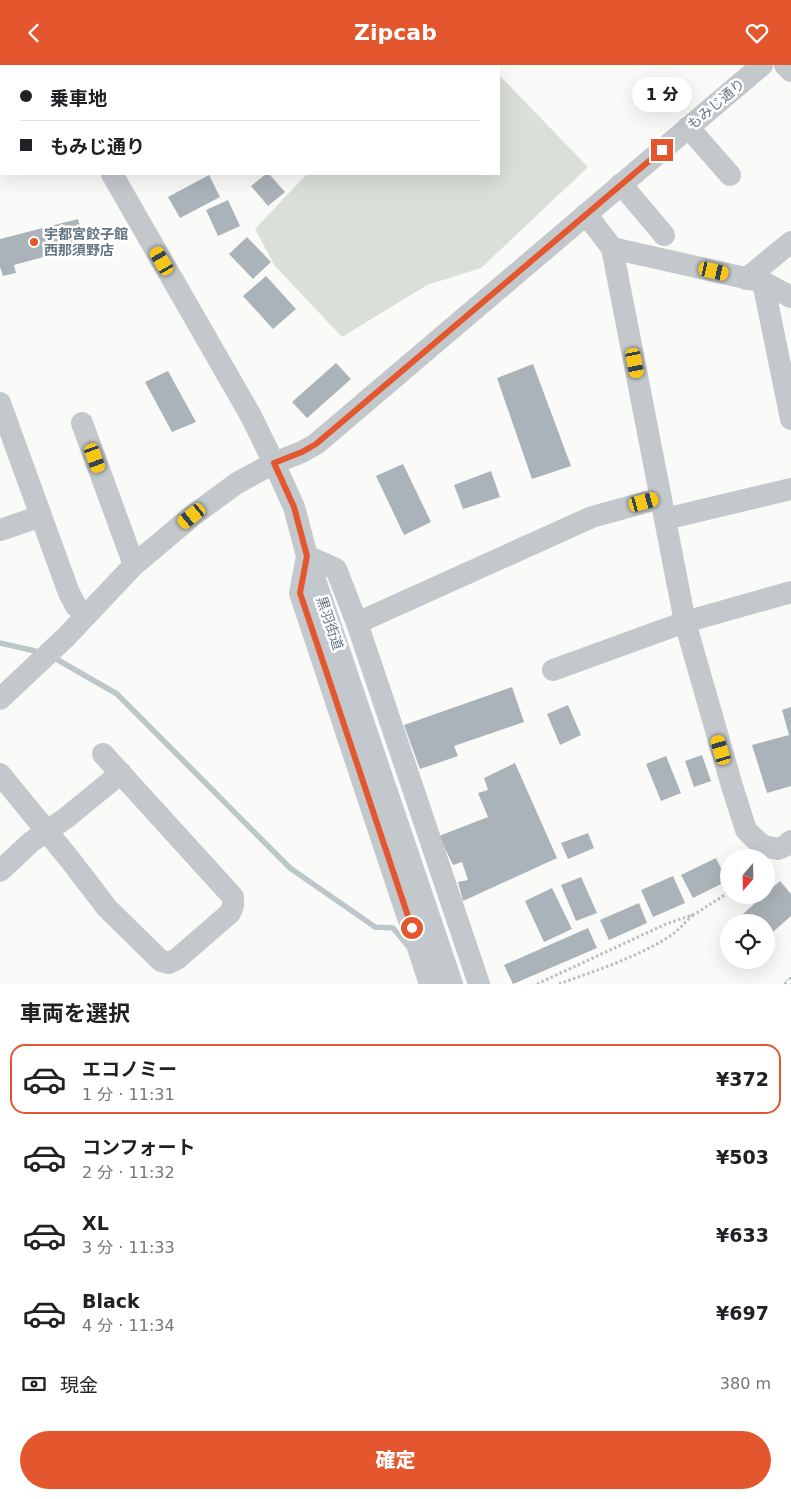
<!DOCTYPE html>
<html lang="ja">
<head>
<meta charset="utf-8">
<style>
	:root { --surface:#fff; --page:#f2f2f2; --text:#202124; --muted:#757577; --line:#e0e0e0; --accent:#e4572e }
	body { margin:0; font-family:"DejaVu Sans","Noto Sans JP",sans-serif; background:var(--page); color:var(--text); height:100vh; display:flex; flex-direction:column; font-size:19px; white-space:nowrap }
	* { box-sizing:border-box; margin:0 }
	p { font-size:16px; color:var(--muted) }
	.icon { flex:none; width:28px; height:28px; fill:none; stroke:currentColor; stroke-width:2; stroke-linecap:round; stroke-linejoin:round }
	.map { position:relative; height:919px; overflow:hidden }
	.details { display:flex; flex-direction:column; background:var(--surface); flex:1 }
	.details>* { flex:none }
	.banner { position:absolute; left:0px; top:0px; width:500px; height:110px; box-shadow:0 5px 20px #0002; display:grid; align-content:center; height:110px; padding:0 20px; background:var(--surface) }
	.needle { width:32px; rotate:200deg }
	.buttons { position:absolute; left:720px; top:784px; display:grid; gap:10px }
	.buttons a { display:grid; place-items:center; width:55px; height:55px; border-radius:50%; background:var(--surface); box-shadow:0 5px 20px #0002; font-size:25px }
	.end { position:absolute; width:22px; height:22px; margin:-11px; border:6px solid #e4572e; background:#fff; box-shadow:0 0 0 2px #fff }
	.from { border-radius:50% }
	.bubble { position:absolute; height:35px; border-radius:18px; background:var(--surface); box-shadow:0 5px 20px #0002; font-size:16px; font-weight:800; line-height:35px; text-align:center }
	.car { position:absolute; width:15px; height:30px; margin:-15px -8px; border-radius:6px; box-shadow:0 0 4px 1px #0007; background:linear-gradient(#f5c518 24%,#345 0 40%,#f5c518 0 76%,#345 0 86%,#f5c518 0) }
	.banner b { display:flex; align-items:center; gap:18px; height:48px; font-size:19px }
	.banner b+b { border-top:1px solid var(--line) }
	.banner i { width:12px; height:12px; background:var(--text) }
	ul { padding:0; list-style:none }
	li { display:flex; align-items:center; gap:15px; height:70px; margin:0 10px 8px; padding:0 10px; border:2px solid transparent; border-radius:15px }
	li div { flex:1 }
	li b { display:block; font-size:19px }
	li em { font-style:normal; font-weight:800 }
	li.active { border-color:var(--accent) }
	li>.icon { width:45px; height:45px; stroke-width:1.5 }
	h2 { padding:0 20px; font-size:22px; line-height:60px }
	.pay { display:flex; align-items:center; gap:12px; height:55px; padding:0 20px; font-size:19px }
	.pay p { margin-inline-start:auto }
	.button { display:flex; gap:10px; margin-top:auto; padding:10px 20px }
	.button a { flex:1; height:58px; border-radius:30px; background:var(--accent); color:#fff; font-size:20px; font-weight:800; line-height:58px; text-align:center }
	header { display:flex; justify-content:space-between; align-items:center; height:65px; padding:0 20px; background:var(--accent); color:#fff; font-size:22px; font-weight:800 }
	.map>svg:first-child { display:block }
</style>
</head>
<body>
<header><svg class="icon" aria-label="back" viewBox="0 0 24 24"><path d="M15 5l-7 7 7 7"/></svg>Zipcab<svg class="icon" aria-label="heart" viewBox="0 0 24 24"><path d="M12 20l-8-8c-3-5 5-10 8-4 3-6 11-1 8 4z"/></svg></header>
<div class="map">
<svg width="791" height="919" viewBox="0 0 791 919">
	<rect width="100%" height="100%" fill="#fafaf8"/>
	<path fill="#dadfd7" d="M499,10l89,92 -107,101 -54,17 -85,52 -67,-71 -20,-37 52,-55h192z"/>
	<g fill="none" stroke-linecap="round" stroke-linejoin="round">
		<path stroke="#bbc7cb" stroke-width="5.5" d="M0,578l35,8
			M58,595l59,34 173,174 85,59 18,1 15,18"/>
	</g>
	<path fill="#aab3b9" d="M266,109h3l16,18 -17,14 -17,-20z
		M209,110l11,22 -40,21 -12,-21z
		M228,135l12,26 -22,10 -12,-26z
		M78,154l9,32 -17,4 -1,-5 -55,15 2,8 -13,3 -3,-9v-28z
		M247,172l24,25 -18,17 -24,-25z
		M266,211l30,33 -23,20 -30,-33z
		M336,298l15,16 -44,39 -15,-16z
		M533,299l38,102 -39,13 -35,-101z
		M168,306l28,51 -24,10 -27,-50z
		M403,399l28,58 -27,13 -28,-59z
		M491,406l9,26 -37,12 -9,-24z
		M512,622l12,35 -70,24 4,10 -38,13 -16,-44z
		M568,640l13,30 -21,10 -13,-31z
		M791,642v79l-24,7 -15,-48 37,-10 -7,-25z
		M702,690l9,26 -17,6 -9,-26z
		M666,691l15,37 -20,8 -15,-37z
		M515,698l42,95 -94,43 -5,-19 10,-2 -6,-18 -9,3 -14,-29 49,-19 -10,-24 10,-3 -4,-12z
		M588,768l6,15 -26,11 -7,-16z
		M716,793l11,23 -34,17 -12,-23z
		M673,811l12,27 -32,14 -12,-27z
		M581,812l16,36 -21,8 -15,-36z
		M780,816l11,13v22l-25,22v-15h-33l31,-28h2v-2z
		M552,823l20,41 -28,13 -19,-41z
		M639,838l8,20 -38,17 -9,-20z
		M588,863l9,20 -84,36 -9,-19z"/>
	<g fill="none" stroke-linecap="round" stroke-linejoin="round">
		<path stroke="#bbbfc2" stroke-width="3" stroke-dasharray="2.5 2.5" stroke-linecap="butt" d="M537,919l129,-60 29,-10 28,-18 6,-7
			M559,919c38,-14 80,-27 114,-50 7,-5 13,-13 20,-19"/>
		<path stroke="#c3c8cc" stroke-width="22" d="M52,0l1,1
			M785,0l6,6
			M688,62l42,48
			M112,109l139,242 23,47 20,44 13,49 145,428
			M621,119l43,51
			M586,149l26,34 73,374 47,164 14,44 10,10 8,6 14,3 7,-3 6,-5
			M612,183l151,34 28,15
			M746,214l45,-37
			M763,217l28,137
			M0,338l69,190 7,13 10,10
			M82,358l52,142
			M665,454l126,-30
			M0,465l41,-14
			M357,558l235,-106 69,-19
			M553,605l132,-48 106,-30
			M0,634l66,-62 68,-72 58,-49 45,-33 37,-20 28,-11 14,-8 446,-379
			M0,709l71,87 36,47 54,53 8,2 8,-4 53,-46 3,-7v-9l-130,-143
			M0,806l31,-29 35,-24 55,-45
			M430,919l-130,-391 7,-37 29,13 21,54 122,361"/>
		<g stroke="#a2aab0" stroke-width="5.5">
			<path id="rail" d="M787,919l4,-4"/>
		</g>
		<use href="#rail" stroke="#fff" stroke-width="4" stroke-dasharray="11" stroke-linecap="butt"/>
	</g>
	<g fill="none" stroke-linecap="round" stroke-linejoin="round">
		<path stroke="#e4572e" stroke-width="6" d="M412,863l-112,-335 7,-37 -13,-49 -20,-44 28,-11 14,-8 346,-294"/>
	</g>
	<circle fill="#e4572e" stroke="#fff" stroke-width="2" cx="34" cy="177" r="5"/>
	<g text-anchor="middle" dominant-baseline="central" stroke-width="5" stroke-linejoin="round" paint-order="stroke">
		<g font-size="14" fill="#657683" stroke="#fff">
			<text transform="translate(716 39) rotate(-40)">もみじ通り</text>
			<text transform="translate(330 558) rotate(71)">黒羽街道</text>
		</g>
		<g font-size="14" font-weight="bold" fill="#657683" stroke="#fff" text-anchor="start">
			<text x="44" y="169">宇都宮餃子館<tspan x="44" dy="16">西那須野店</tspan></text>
		</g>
	</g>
</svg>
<div class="buttons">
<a><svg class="needle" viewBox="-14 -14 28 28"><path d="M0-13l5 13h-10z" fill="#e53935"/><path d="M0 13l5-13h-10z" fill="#757577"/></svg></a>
<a><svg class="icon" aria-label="locate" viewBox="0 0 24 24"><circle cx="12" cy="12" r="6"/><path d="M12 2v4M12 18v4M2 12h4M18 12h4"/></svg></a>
</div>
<i class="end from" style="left:412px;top:863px"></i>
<i class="end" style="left:662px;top:85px"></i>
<div class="bubble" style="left:632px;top:12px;width:60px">1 分</div>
<i class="car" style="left:162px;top:196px;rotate:330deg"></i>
<i class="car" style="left:714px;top:206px;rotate:103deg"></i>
<i class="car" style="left:635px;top:298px;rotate:169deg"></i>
<i class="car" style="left:95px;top:393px;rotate:160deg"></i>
<i class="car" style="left:644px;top:437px;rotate:75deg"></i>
<i class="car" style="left:192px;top:451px;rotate:231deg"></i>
<i class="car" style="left:721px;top:685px;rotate:343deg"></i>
<div class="banner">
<b><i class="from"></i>乗車地</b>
<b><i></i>もみじ通り</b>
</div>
</div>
<section class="details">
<h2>車両を選択</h2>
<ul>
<li class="active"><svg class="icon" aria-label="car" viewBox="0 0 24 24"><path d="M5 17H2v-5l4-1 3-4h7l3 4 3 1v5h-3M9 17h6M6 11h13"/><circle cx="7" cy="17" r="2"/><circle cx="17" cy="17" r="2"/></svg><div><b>エコノミー</b><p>1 分 · 11:31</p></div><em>¥372</em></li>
<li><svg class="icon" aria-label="car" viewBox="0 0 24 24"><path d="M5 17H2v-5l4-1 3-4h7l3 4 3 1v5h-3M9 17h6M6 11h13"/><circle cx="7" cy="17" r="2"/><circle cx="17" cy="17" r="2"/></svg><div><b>コンフォート</b><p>2 分 · 11:32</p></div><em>¥503</em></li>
<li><svg class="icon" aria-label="car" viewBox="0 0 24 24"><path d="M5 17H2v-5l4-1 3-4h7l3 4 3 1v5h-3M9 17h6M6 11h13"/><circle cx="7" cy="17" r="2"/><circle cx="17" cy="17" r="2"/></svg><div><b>XL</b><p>3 分 · 11:33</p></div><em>¥633</em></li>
<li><svg class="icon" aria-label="car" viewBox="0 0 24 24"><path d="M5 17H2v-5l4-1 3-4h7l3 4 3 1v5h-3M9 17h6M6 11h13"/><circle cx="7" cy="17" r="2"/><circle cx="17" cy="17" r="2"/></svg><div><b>Black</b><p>4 分 · 11:34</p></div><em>¥697</em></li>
</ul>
<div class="pay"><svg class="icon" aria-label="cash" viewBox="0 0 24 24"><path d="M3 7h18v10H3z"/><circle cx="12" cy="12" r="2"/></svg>現金<p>380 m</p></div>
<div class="button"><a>確定</a></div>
</section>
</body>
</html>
